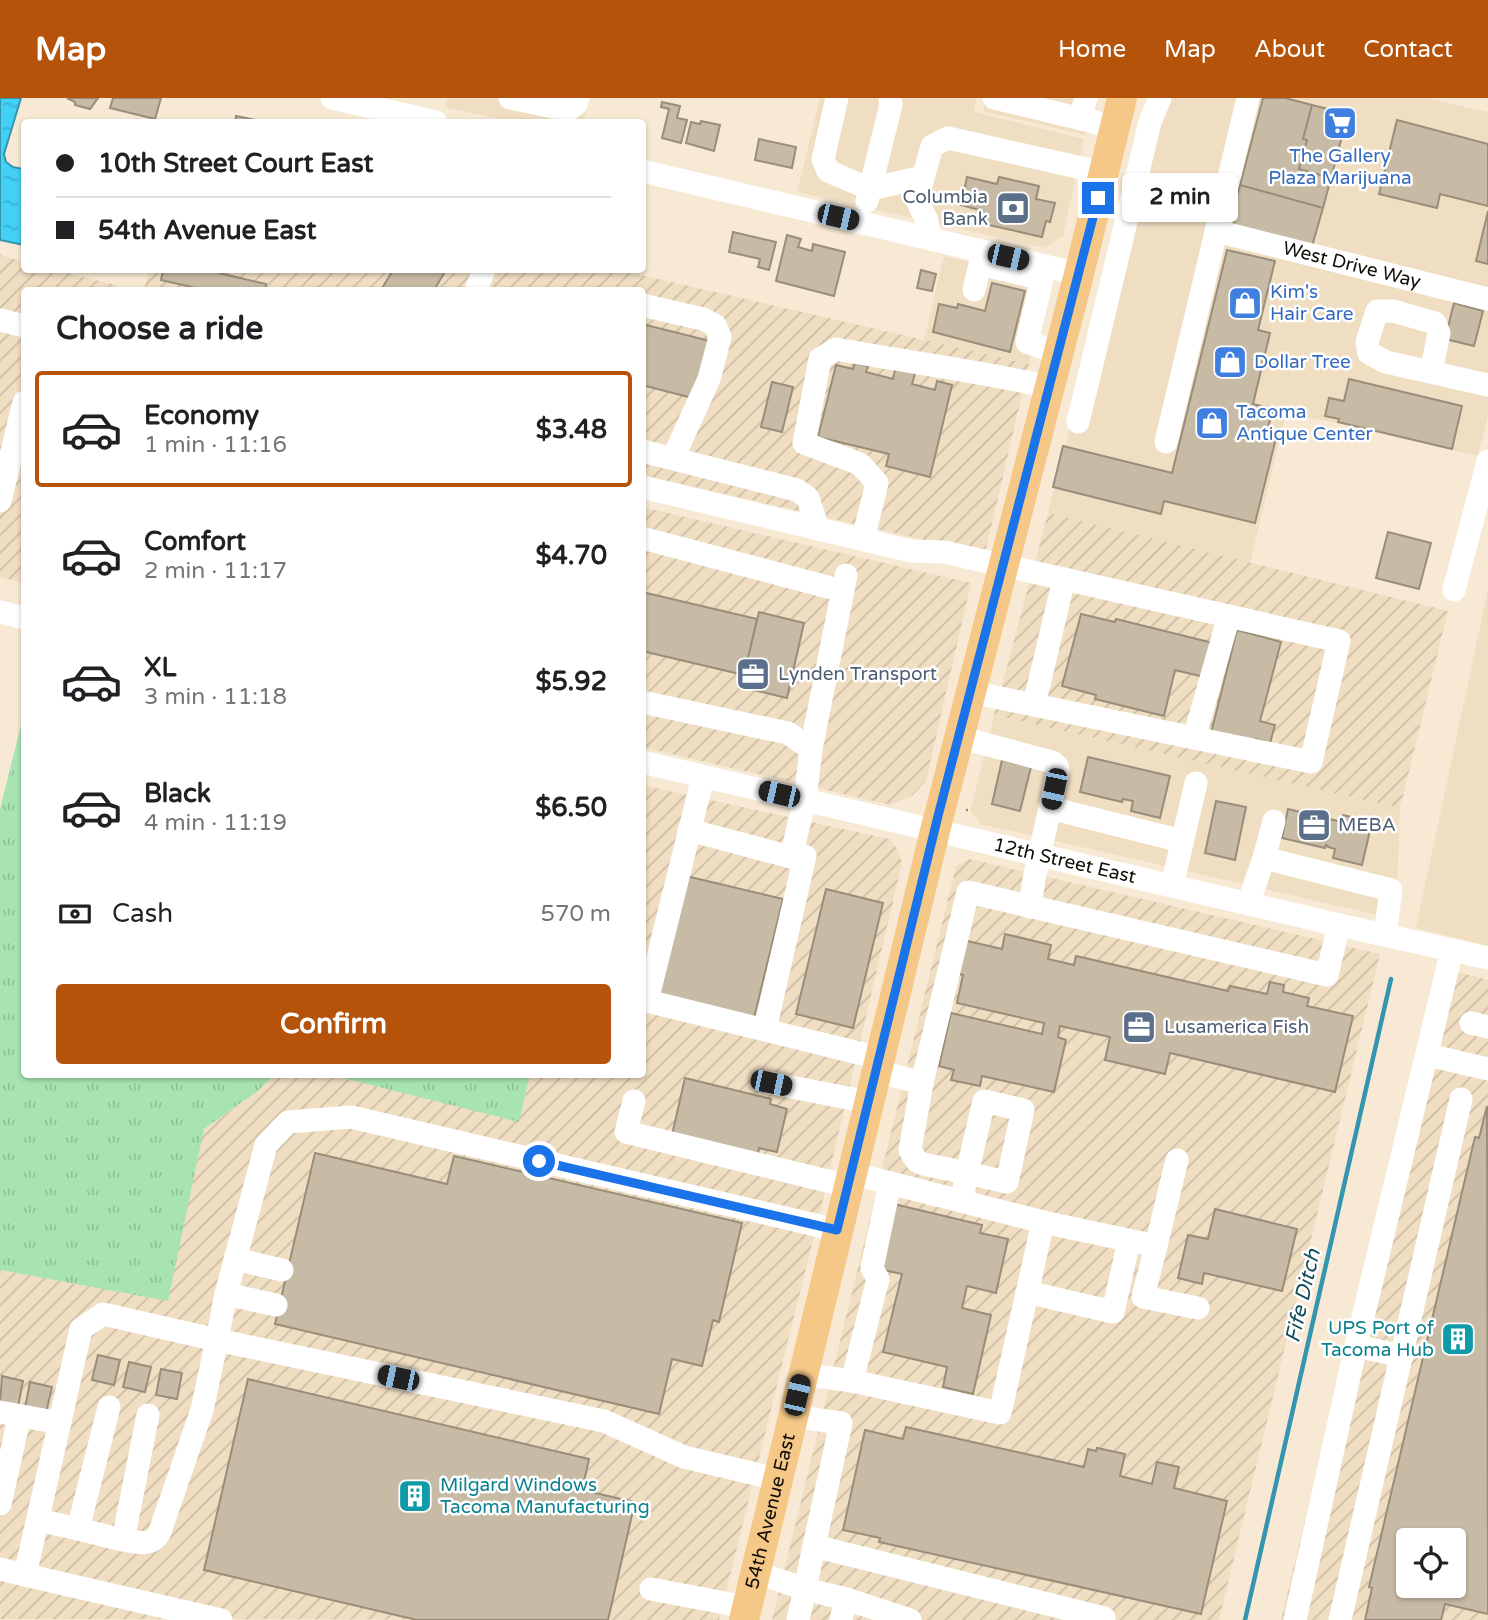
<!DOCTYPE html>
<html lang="en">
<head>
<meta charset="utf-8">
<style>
	:root { --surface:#fff; --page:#f6f6f6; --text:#202124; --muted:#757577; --line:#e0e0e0; --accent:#b45309 }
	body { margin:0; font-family:"Varela Round",sans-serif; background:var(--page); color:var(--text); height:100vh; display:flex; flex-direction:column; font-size:26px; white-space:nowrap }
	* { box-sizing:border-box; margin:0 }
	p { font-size:23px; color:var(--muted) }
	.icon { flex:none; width:38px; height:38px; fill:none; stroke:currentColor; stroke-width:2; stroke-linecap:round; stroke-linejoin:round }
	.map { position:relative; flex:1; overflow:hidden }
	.side { position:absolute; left:21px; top:189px; width:625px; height:791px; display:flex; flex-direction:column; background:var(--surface); border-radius:7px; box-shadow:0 2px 5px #0004 }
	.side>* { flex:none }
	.banner { position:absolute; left:21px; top:21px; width:625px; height:154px; border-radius:7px; box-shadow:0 2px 5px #0004; display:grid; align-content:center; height:154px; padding:0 35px; background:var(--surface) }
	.fabs { position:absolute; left:1396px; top:1430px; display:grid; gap:14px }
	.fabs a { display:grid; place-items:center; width:70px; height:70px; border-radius:7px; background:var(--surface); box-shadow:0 2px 5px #0004; font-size:35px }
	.end { position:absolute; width:32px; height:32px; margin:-16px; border:9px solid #1a73e8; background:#fff; box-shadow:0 0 0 4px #fff }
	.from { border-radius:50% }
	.bubble { position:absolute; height:49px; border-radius:7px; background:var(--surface); box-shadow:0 2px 5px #0004; font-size:23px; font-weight:700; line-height:49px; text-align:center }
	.car { position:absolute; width:21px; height:42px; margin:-21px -10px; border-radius:9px; box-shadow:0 0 5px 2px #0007; background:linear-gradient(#222 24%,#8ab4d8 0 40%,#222 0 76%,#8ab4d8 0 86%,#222 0) }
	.banner b { display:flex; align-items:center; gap:24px; height:66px; font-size:26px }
	.banner b+b { border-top:2px solid var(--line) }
	.banner i { width:18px; height:18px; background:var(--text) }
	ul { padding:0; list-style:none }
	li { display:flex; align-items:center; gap:21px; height:116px; margin:0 14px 10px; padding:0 21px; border:4px solid transparent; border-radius:7px }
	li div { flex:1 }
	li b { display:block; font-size:26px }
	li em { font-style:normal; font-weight:700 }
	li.current { border-color:var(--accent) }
	li>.icon { width:63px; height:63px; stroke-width:1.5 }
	h2 { padding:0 35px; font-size:32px; line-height:84px }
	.pay { display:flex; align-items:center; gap:18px; height:77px; padding:0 35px; font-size:26px }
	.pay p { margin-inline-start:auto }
	.primary-button { display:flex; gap:14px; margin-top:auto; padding:14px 35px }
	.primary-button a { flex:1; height:80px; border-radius:7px; background:var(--accent); color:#fff; font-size:28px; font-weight:700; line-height:80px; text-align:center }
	header { display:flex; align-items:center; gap:42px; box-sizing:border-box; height:98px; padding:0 35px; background:var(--accent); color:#fff }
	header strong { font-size:33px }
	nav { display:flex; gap:38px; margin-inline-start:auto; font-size:24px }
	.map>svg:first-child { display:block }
</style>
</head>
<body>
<header>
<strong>Map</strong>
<nav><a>Home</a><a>Map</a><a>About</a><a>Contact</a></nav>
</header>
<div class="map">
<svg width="1488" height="1522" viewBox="0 0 1488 1522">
	<defs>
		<pattern id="industrial-furrows" width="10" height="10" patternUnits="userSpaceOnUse" patternTransform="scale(1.75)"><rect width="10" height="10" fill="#f0dec2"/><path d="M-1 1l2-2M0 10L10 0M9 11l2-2" fill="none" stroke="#cdbda5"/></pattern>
		<pattern id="grass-tufts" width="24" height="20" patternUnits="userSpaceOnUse" patternTransform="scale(1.75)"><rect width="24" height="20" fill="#a8e4b1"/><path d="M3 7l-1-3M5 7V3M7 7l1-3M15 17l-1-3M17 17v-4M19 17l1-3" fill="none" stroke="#90c297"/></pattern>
		<pattern id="water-ripples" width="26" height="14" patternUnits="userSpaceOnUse" patternTransform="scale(1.75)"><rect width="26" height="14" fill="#43d0f5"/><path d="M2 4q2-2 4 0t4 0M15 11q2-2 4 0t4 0" fill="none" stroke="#3ab1d1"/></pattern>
	</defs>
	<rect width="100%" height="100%" fill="#f7e9d4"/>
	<path fill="#f0dec2" d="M447,0h142l-6,24h-72l-66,-15z
		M820,0h156l-2,14 110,27 -21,97 -19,12 -247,-56z
		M985,0h110l-9,37 -103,-24z
		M1154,0h272l62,14v303l-10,41 -141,-33 -51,-9 -36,149 -202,-50z
		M944,158l104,24 -19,84 -105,-24z
		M1488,491v357l-72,-18z
		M994,617l406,93 -4,111 -415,-95 -11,-13z"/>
	<path fill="url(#industrial-furrows)" fill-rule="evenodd" d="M0,157l24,7v8h31l61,15 -1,5h-91v293l-24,-6z
		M149,172h470l410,94 -44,190 -343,-79v-185h-498z
		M642,409l329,76 -45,198 -14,15 -22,9 -248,-58z
		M1048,415l400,98 -48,197 -406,-93z
		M642,687l247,54 9,11 4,13 -78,332 -105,425 -719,-1v-349l167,30 37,-171 55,-39 15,-15h57l188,46 11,-46 112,-1z
		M969,761l411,95 -161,666h-447l184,-754z
		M1438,869l50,13v640h-207zM1409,1442h45v46h-45z"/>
	<path fill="url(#grass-tufts)" d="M24,615v361l250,1 -15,15 -55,39 -36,172 -168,-31v-461z
		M331,977l199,-1v1l-11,47z"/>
	<path fill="url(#water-ripples)" stroke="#3496ae" stroke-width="2" d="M0,0h21l-17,56 2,8 7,5 11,2v76l-24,-5z"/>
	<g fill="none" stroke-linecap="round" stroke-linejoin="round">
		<path stroke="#3496ae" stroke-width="4.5" d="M1245,1522l146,-641"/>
	</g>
	<path fill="#c8bba6" stroke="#9a8d79" stroke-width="2" fill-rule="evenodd" d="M67,0h31l-8,11 -15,-4v-3z
		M113,0h48l-6,21 -45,-11z
		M1263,0h22l27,7 -9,34 4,1 -8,29 32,9 -8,30 -83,-23z
		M662,4l18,4 -3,12 10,2 -6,23 -19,-5 7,-29 -8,-2z
		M1312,7l36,9 -17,64 -32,-9 8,-29 -4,-1z
		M236,18l29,6h-30z
		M1397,22l91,24v62l-48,-12 -3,14 -58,-14z
		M701,23l19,4 -6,26 -28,-8 5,-21 9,2z
		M759,41l37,8 -4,21 -37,-8z
		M967,79l30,7 2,-7 40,9 -3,13 19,4 -5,19 -4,-1 -4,16 -62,-14 3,-12 -22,-6z
		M1240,87l83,23 -11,38 -79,-21 3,-10 -4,-1z
		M1488,113v53l-12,-3z
		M733,134l43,10 -7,28 -11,-3 2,-8 -31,-7z
		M787,137l14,4 -3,8 14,4 1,-7 32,8 -11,44 -58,-15z
		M1227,152l48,11 -17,69 12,3 -17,71 20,5 -6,23 10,2 -22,89 -91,-22 -3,13 -108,-27 10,-41 109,27z
		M163,172h57l-1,3 47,11 -1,6h-61l-43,-10z
		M393,172h53l-12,20h-53z
		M921,172l15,4 -4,17 -15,-3z
		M992,185l33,8 -15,61 -77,-20 6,-28 18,4 1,-4 27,7z
		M1454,205l29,8 -9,35 -29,-7z
		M642,226l68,17 -14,58 -54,-14z
		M855,265l13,3 -2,6 27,7 3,-14 20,5 -4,14 23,6 2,-9 15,4 -22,92 -44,-11 3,-12 -71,-17 18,-72 17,4z
		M1349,281l113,27 -10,43 -114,-27 1,-3 -14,-3 4,-18 15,3z
		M772,284l21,5 -11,45 -21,-5z
		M1388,434l43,11 -12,46 -43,-11z
		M642,494l115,27 -13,56 -102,-24z
		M759,514l45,11 -17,75 -46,-11z
		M1081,516l34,8 1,-3 97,24 -9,34 -29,-7 -11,46 -69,-17 1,-4 -34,-9z
		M1237,532l44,12 -21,79 15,4 -5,18 -14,-4 -1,5 -44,-11z
		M1088,659l82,19 -10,42 -29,-7 2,-10 -10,-2 -1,3 -42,-10z
		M1002,662l29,7 -11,44 -28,-7z
		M1216,703l30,6 -11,53 -30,-7z
		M1288,711l54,13 1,-7 29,7 -10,43 -29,-7 2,-9 -7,-2v-1l-2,-1 -1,3 -43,-10z
		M686,778l97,23 -30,123 -97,-24z
		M826,791l57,14 -30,125 -57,-14z
		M1005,836l46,11 -3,14 26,6 2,-9 152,35 2,-5 37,8 3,-12 14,3 -1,7 26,6 -2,8 46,10 -18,76 -165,-39 -5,21 -60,-14 5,-23 -50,-11 -2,11 8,3 -12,52 -72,-16 -2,10 -29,-6 3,-10 -15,-4 12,-53 91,21 2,-11 -87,-20 6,-28 -8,-2 8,-33 39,9z
		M685,980l86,21 -1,5 17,5 -10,43 -18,-4 -1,8 -86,-21z
		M1487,1008l1,508 -43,-10 -4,16h-76l7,-32 -3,-1 106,-450 4,1zM1409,1442h45v46h-45z
		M315,1055l132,31 7,-28 288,67 -23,99 -6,-2 -11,46 -30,-7 -13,55 -384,-90z
		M894,1106l88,21 -2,8 28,6 -12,54 -29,-7 -5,22 29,7 -18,79 -30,-7 4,-20 -64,-15 19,-78 -23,-5z
		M1215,1111l82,20 -15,62 -78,-18 -2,11 -24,-6 10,-43 20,4z
		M98,1257l22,5 -6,25 -22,-5z
		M129,1264l22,5 -6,25 -22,-5z
		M161,1271l21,4 -5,26 -21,-4z
		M2,1278l21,5 -5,26 -18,-4z
		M248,1281l341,80 -7,31 53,12 -27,118h-191l-213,-50z
		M30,1284l22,5 -6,26 -21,-5z
		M906,1329l178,40 4,-18 8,2 1,-3 28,6 -5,22 32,8 5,-22 22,5 -5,21 53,13 -26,113 -322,-72 1,-4 -37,-8 22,-100 38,9z"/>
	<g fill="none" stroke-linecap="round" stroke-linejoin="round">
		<path stroke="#8f8677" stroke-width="2.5" stroke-dasharray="2 5" stroke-linecap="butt" d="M966,712h3"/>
		<g stroke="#fff" stroke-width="23">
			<path d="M332,0l104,24"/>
			<path d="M510,0l58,12 8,-6 2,-6"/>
			<path d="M837,0l-14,61 5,12 42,18 21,-84 -1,-7"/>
			<path d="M994,0l121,29"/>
			<path d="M1080,20l6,-20"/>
			<path d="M642,73l437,103"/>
			<path d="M867,103l3,-12 53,-12"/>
			<path id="s1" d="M1216,133l272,68"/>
			<path d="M930,141l-3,-18 -10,-21 15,-54 16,-8 156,35"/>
			<path d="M476,192l8,-20"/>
			<path d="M974,192l6,-26 62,15 -15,63 32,11"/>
			<path d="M642,207l61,14 12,6 5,12 -11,42 -36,79"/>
			<path d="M0,222l24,6"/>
			<path d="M1431,274l8,-39 -4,-10 -42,-12h-16l-10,31 2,11 17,9 102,23"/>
			<path d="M1078,324l72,-300 10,-24"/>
			<path d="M1166,344l82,-344"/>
			<path d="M642,353l155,39 11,8 10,31"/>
			<path d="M642,389l269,64 33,1 395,89 -28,121 -340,-70"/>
			<path d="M0,403l24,-99"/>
			<path d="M642,440l201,53"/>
			<path d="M863,441l14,-56 -17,-19 -56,-21 16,-84 16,-10c72,13 143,22 214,38"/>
			<path d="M1454,492l34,-129"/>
			<path d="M0,514l24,6"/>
			<path d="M642,604l146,31 23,16"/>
			<path d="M1034,607l30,-126"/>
			<path d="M959,639l93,25 5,4 1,4 -8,38"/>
			<path d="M1194,640l35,-122"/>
			<path id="s2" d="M642,664l697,163 149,33"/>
			<path d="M703,679l-56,224 232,57"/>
			<path d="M689,732l102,27 14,-1 -40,173"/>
			<path d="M791,759l14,-58 6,-50 35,-174"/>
			<path d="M1264,760l10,-37"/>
			<path d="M1172,788l24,-103"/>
			<path d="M1248,806l16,-46 127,32 -6,45"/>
			<path d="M1030,809l4,-28 16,-71 132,33"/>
			<path d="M1471,925l17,4"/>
			<path d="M1428,957l60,14"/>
			<path d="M876,973l46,12"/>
			<path d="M771,985l97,19"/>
			<path d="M634,1003l-8,31 222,54"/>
			<path d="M984,1003l39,9 -16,72 -40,-9z"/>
			<path d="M851,1075l39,10"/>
			<path d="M962,1102l5,-27 -44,-9 -7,-4 -6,-10 12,-67 46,-191 359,83 12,-50"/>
			<path d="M1043,1124l113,24 -13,51 55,11"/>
			<path d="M1156,1148l21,-86"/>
			<path d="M235,1161l47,11"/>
			<path d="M1027,1194l86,20 16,-71"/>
			<path d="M226,1196l50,11"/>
			<path d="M1356,1248l46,10"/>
			<path d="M802,1276l50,7 26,-102 -6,-11 18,-85 153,39 -43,191 -148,-32"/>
			<path d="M0,1314l60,11"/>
			<path d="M792,1318l49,7 -27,123"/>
			<path d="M777,1381l-93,-22 -80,-36 -387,-81 9,-46 40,-149 22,-23 63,-5 486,113"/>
			<path d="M0,1406l17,-76"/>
			<path d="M38,1422l40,9 31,-122"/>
			<path d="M78,1431l45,11 25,-125"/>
			<path d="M123,1442c13,2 28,7 36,-6l43,-124 15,-70 -114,-26 -22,15 -56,246 196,45"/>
			<path d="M0,1471l25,6"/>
			<path d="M755,1474l50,17 -7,31"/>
			<path d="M651,1491l95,18"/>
			<path d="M846,1501l-41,-10 9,-43 290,72 -1,2"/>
			<path d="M841,1522l5,-21 64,21"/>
			<path d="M1295,1522l61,-274 96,-396"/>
			<path d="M1340,1522l121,-521"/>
		</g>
		<path stroke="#f5c888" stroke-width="30" id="s3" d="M744,1522l191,-789 144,-557 43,-176"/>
	</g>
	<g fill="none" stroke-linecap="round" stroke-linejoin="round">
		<path stroke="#1a73e8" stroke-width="9" d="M539,1063l298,69 101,-414 160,-618"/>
	</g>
	<defs>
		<g id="supermarket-square" transform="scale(1.75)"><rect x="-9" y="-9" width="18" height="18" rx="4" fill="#3f7fe0" stroke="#fff"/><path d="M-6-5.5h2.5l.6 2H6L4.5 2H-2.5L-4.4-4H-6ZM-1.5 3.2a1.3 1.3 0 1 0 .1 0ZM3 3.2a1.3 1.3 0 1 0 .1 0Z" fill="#fff"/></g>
		<g id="bank-square" transform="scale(1.75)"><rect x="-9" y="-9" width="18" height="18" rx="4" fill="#5c6f8a" stroke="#fff"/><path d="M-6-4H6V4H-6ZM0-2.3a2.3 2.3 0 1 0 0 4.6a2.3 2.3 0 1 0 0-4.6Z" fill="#fff"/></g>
		<g id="shop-square" transform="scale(1.75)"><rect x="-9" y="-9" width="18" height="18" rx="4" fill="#3f7fe0" stroke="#fff"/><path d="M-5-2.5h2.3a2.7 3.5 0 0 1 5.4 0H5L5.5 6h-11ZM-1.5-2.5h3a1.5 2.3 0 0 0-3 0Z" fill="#fff"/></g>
		<g id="office-square" transform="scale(1.75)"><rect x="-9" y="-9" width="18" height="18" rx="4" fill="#5c6f8a" stroke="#fff"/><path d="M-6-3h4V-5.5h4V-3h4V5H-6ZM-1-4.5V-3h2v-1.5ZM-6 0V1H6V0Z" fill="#fff"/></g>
		<g id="building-square" transform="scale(1.75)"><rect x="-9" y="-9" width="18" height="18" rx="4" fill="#0f9aa8" stroke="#fff"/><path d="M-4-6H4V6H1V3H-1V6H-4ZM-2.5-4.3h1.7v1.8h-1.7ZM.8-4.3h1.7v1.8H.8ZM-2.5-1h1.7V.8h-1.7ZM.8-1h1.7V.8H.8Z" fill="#fff"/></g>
	</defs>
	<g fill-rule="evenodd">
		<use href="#supermarket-square" x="1340" y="25"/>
		<use href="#bank-square" x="1013" y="110"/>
		<use href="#shop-square" x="1245" y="205"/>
		<use href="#shop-square" x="1230" y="264"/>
		<use href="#shop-square" x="1212" y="325"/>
		<use href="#office-square" x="753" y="576"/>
		<use href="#office-square" x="1314" y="727"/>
		<use href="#office-square" x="1139" y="929"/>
		<use href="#building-square" x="1458" y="1241"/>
		<use href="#building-square" x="415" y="1398"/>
	</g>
	<g text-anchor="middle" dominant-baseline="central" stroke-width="5" stroke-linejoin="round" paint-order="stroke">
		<g font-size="19" fill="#366cbe" stroke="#fff" text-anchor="start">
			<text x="1340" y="58" text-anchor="middle">The Gallery<tspan x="1340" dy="22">Plaza Marijuana</tspan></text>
			<text x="1270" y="194">Kim's<tspan x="1270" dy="22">Hair Care</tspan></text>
			<text x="1254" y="264">Dollar Tree</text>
			<text x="1236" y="314">Tacoma<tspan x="1236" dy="22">Antique Center</tspan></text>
		</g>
		<g font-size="19" fill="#4e5e75" stroke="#fff" text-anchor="start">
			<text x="988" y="99" text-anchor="end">Columbia<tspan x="988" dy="22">Bank</tspan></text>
			<text x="778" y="576">Lynden Transport</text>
			<text x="1338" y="727">MEBA</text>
			<text x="1164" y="929">Lusamerica Fish</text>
		</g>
		<g font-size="19" fill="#120e07" stroke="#fff">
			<text stroke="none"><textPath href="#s1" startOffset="140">West Drive Way</textPath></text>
			<text stroke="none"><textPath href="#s2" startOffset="434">12th Street East</textPath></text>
			<text stroke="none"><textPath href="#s3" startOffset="112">54th Avenue East</textPath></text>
		</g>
		<g font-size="19" fill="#0d838f" stroke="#fff" text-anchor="end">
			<text x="1434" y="1230">UPS Port of<tspan x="1434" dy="22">Tacoma Hub</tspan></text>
			<text x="440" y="1387" text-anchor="start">Milgard Windows<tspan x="440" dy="22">Tacoma Manufacturing</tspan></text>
		</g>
		<g font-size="21" font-style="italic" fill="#104c5b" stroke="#fff">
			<text transform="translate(1303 1198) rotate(-77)">Fife Ditch</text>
		</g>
	</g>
</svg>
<div class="fabs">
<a><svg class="icon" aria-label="locate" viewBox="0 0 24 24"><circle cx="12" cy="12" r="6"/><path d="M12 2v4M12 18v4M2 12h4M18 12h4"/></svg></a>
</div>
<i class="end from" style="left:539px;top:1063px"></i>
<i class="end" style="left:1098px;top:100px"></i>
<div class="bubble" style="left:1122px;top:75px;width:116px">2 min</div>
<i class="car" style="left:838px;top:119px;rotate:103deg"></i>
<i class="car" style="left:1008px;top:159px;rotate:103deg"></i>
<i class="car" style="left:1054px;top:691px;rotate:192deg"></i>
<i class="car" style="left:779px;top:696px;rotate:283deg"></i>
<i class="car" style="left:771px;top:985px;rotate:102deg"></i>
<i class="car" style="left:398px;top:1280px;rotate:282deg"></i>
<i class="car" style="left:797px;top:1297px;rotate:13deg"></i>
<div class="banner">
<b><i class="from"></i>10th Street Court East</b>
<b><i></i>54th Avenue East</b>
</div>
<section class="side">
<h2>Choose a ride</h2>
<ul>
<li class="current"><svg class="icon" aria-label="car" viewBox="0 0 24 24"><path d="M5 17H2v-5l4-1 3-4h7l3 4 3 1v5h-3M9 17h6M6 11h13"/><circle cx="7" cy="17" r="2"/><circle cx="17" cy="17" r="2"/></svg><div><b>Economy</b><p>1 min · 11:16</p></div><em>$3.48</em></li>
<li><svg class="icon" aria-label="car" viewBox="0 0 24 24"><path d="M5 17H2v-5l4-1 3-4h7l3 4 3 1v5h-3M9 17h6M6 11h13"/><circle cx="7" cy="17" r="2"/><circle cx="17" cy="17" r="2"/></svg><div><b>Comfort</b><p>2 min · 11:17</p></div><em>$4.70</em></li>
<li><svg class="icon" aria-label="car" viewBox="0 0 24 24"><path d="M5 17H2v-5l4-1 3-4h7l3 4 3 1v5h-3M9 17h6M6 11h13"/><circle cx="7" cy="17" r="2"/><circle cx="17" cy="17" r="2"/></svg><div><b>XL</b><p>3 min · 11:18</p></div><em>$5.92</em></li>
<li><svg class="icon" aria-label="car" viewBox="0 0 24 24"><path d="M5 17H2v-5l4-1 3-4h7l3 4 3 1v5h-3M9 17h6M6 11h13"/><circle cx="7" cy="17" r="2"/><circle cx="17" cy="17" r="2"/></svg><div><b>Black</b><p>4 min · 11:19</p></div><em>$6.50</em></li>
</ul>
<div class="pay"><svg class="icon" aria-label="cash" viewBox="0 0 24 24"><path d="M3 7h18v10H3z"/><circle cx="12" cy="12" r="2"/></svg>Cash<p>570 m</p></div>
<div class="primary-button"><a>Confirm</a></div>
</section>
</div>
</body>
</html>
